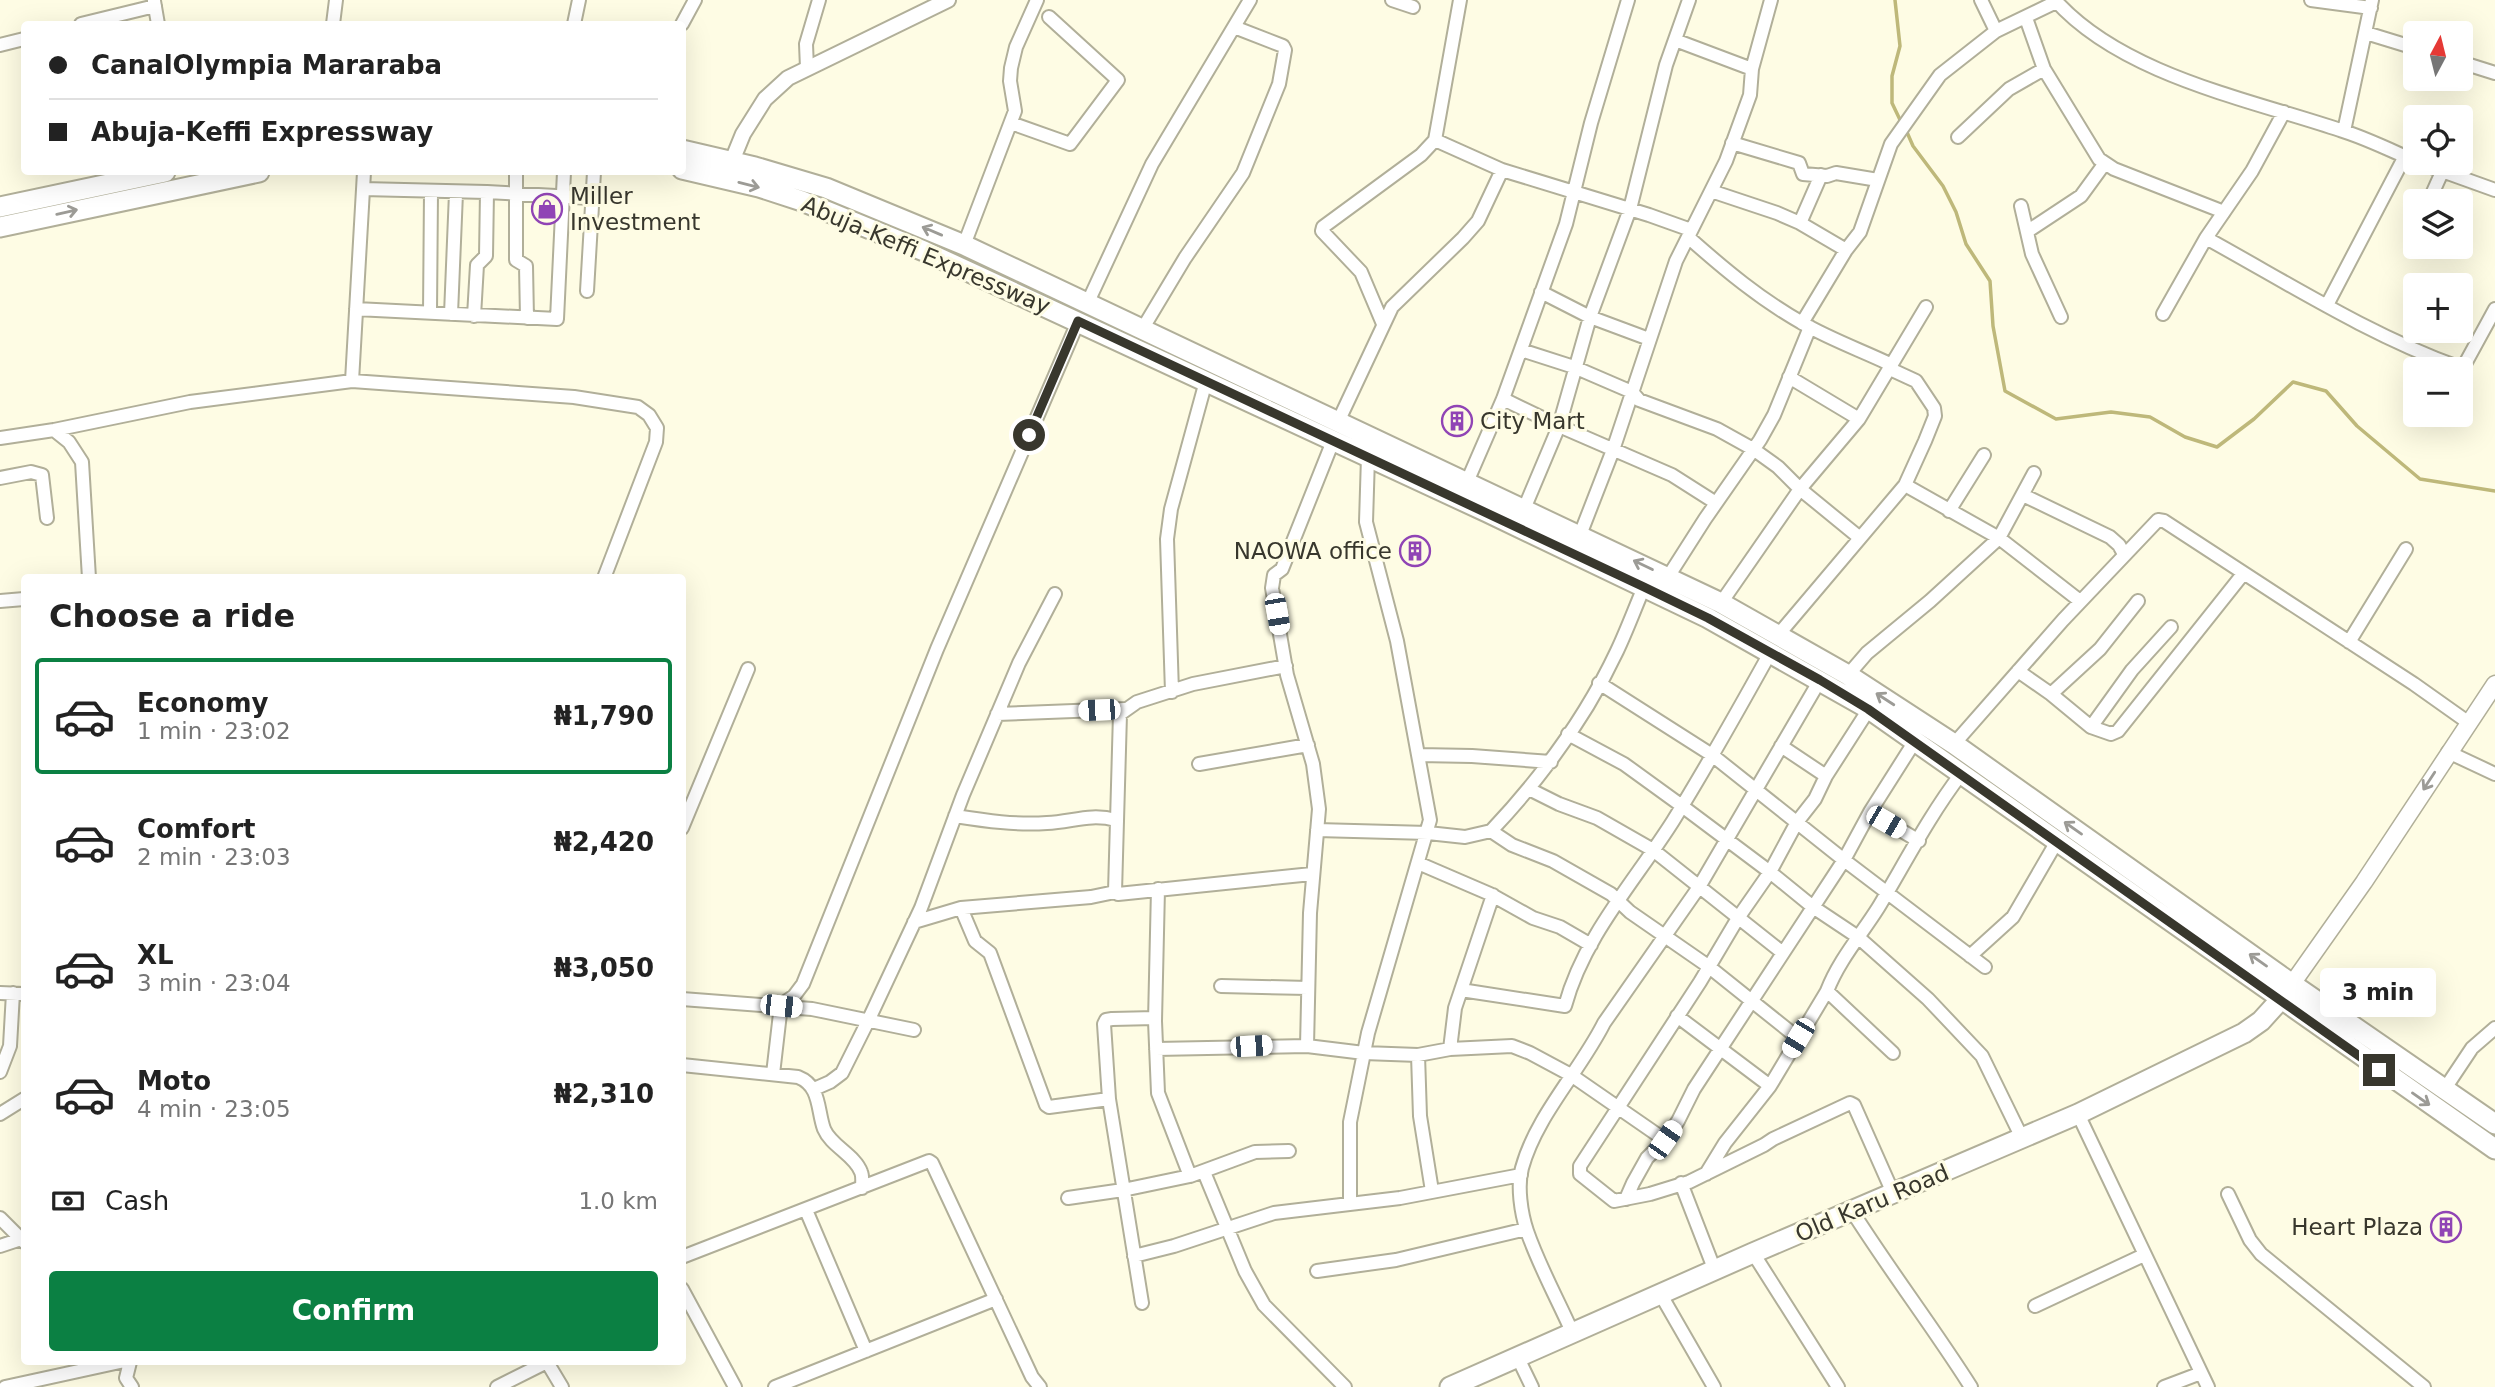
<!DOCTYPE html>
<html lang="en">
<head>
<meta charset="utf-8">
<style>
	:root { --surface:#fff; --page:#f2f2f2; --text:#222; --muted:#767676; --line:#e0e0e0; --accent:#0b8043 }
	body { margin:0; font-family:"DejaVu Sans",sans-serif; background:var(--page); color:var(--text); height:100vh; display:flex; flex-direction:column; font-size:26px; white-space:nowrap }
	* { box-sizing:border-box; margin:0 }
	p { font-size:23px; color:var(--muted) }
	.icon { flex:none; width:38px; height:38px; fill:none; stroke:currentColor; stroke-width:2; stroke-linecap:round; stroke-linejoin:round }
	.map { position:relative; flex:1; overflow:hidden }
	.sheet { position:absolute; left:21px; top:574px; width:665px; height:791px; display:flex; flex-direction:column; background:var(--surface); border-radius:7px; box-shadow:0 7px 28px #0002 }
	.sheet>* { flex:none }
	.hud { position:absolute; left:21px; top:21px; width:665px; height:154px; border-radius:7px; box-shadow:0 7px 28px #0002; display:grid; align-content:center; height:154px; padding:0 28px; background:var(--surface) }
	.needle { width:46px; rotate:7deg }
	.buttons { position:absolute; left:2403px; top:21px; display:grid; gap:14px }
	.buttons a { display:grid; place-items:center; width:70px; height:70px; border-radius:7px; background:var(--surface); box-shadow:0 7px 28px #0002; font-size:35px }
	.end { position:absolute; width:32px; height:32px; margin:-16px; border:9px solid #38372d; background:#fff; box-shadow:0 0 0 4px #fff }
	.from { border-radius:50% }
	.bubble { position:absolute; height:49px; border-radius:7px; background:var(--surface); box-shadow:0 7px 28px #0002; font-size:23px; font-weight:600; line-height:49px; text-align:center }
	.car { position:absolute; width:21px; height:42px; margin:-21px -10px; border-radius:9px; box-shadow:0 0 5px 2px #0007; background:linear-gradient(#fff 24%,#345 0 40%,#fff 0 76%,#345 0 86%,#fff 0) }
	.hud b { display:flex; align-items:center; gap:24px; height:66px; font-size:26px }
	.hud b+b { border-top:2px solid var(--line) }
	.hud i { width:18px; height:18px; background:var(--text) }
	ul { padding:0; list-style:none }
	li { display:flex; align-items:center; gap:21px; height:116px; margin:0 14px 10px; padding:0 14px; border:4px solid transparent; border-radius:7px }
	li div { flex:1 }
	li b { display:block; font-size:26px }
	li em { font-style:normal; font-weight:600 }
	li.on { border-color:var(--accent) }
	li>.icon { width:63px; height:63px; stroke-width:1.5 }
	h2 { padding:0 28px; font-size:32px; line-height:84px }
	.pay { display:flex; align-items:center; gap:18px; height:77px; padding:0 28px; font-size:26px }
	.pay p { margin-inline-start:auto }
	.primary-button { display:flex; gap:14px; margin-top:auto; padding:14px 28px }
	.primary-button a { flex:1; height:80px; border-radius:7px; background:var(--accent); color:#fff; font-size:28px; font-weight:600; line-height:80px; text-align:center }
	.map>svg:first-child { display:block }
</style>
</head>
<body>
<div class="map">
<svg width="2495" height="1387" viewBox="0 0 2495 1387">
	<rect width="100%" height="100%" fill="#fefce4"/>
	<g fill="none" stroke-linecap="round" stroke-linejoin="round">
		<path stroke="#beb87a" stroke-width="3.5" d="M1895,0l5,46 -8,30v27l10,21
			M1906,130l7,16 30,40 13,26 10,32 24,37 3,45 12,65 51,28 55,-7 39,5 35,20 32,10 37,-28 39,-37 33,9 31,35 63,53 75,12"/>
		<g stroke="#b1af99" stroke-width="16">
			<path id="minor" d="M1392,0l21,7
				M1981,0l15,31
				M2055,0c67,75 193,99 285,130 26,8 50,20 75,31
				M2311,0l60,8
				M154,1l4,23
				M2026,18l18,51 55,90 15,10 110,43
				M81,24l74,-18
				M333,24l3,-24
				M574,24l5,-24
				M682,24l13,-24
				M2366,33l49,15
				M1675,40l77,29
				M0,45l24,-6
				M2460,62l35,11
				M807,68l-1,-24 13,-44
				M1011,123l59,21 48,-64 -69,-63
				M2344,131l28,-131
				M1958,137l51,-48 35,-20
				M1435,140l67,30 147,45 42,15
				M1732,143l67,20 4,11 24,2 9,-3 42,7
				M2420,163l75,27
				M516,172v88l10,6 1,52
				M363,189l124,3 104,6
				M1711,191l66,22 23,10 46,27
				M2429,201l13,-29
				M2021,206l11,48 29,63
				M1800,223l21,-48
				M2028,231l53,-35 24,-33
				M1688,237c36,32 73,63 116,87 28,16 59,27 88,41
				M2206,238c82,45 163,97 252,129l7,-3 30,-55
				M964,245l51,-134 -5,-30 1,-13 5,-21 21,-47
				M587,291l7,-119
				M1541,292l49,25 59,22
				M1088,302l64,-138 98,-164
				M2327,305l78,-149
				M356,309l201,10 7,-147
				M430,313l1,-121
				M451,314l5,-121
				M2163,314l43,-76 46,-67 32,-59
				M474,316l3,-51 9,-9 1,-64
				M1802,323l44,-73 14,-18 31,-88 49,-69 56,-44 60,-29
				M1383,324l-22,-52 -39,-41 1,-4 98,-72 14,-15 25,-140
				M1143,328l42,-70 58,-85 36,-89 6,-34 -2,-4 -49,-19
				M1521,350l53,17 58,25 7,8 78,29 36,20 25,18 22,22 60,49
				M1789,377l70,42
				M352,381l12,-209
				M1503,399l56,27 113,49 44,28
				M1338,422l54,-115 71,-69 15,-17 24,-51
				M54,430l15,12 13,20 7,116
				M0,438l54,-8 136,-28 162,-21 222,16 64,10 11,8 8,13 -1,14 -52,136
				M0,478l31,-6 11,3 5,43
				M1467,482l36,-83 63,-175 25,-101 37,-123
				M1905,485l94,53 81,63
				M2023,495l87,42 9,8 5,9
				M1524,509l35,-83 31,-109 40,-108 36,-144 23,-65
				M1949,511l35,-56
				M1580,535l33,-85 63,-189 50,-100 24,-66 2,-26 19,-69
				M1668,577l37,-58 55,-79 14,-25 36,-88
				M0,601l24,-2
				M1721,603l79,-114 59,-70 67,-112
				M1779,634l126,-149 20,-44 10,-25 -1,-8 -18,-27 -26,-12
				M2349,642l57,-93
				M1286,666l-93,18 -56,18 -17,12 -5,178 3,2 194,-20
				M2018,671l33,23 40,33 20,7 7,-3 125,-157
				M1848,675l19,-22 63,-52 69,-63 35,-65
				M1599,683l113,72 132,105 141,107
				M1172,692l-5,-153 4,-30 35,-128
				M2051,694l49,-45 38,-48
				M1869,709l-43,67 -11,23 -18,23 -27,50 -32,46 -38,64 -120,184v8l34,27 36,-7 39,-12 75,-37 9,-6 77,-36 4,2 39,88
				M997,714l128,-5
				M2091,727l41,-57 39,-43
				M1568,734l56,30 58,42 88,66 43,35 45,30 70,62 54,57 40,82
				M1954,744l109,-124 95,-100 6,1 250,163 55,39
				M1781,746l45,30
				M2448,752l47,22
				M1419,755l53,1 79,6
				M1199,764l109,-19
				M1529,789l30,15 38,14 56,32 130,103
				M1870,812l49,29
				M955,816c32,5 60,9 92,7 25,-1 43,-10 69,-3
				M682,828l66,-159
				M1317,830l111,3 37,4 26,-6 21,14 41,16 58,33 19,18 78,54 90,72
				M1491,831c50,-53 95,-114 126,-180 10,-21 18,-43 27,-64
				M1418,863l72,31 43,24 27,9 31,18
				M1158,889l-3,132 3,72 32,83
				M961,908l14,33 15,12 56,152 3,2 60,-8
				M914,922l47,-14 130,-11 24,-5
				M1970,956l43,-39 43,-74
				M1221,986l87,2
				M1461,990l104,16c19,-70 70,-125 108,-185 34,-55 66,-112 97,-168
				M1827,991l66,62
				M0,993l24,1
				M682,999l130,10 102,21
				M1677,1016l93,70
				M1307,1046l3,-133 9,-104 -6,-45 -26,-89 -15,-87 2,-13 8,-6 51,-128
				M1156,1049l151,-3 57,7 54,2 32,-6 62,-3 18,7 41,22 94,65
				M1450,1049l5,-41 38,-113
				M1418,1055l2,61 12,75
				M682,1065l116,12c23,9 19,33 26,52 7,17 31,26 37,43 2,4 1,12 1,16
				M0,1072l10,-26 3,-53
				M773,1074l8,-69 13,-9 9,-12 134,-335 141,-327
				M814,1089l16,-7 12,-9 27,-54 52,-111 42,-113 56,-132 36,-69
				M2444,1090l28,-42 23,-20
				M0,1114l24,-15
				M2078,1114l130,273
				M1204,1172l41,99 19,34 81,82
				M1706,1174l19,-31 45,-57 57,-95c12,-31 34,-56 51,-83 27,-45 51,-92 83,-134
				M1681,1183l34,88
				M2228,1194l22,46 11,14 163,133
				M1068,1198l55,-8 67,-14 65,-24 34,-1
				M1626,1199l7,-16 14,-25 18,-18 13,-19 16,-32 150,-229 26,-48 45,-71
				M1350,1204v-82l18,-89 62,-213 -33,-179 -31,-119 2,-65
				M806,1210l60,141
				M1852,1211c38,60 81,116 119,176
				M0,1218l24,24
				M0,1246l21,-7
				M1753,1253l85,134
				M1134,1256l40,-10 100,-33 126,-15 121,-23
				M682,1257l247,-96 3,2 100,214 8,10
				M1317,1271l79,-11 130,-31
				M682,1289l53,98
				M1661,1295l53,92
				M1142,1303l-33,-204 -5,-75 2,-4 6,-1 43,-1
				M2035,1306l109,-51
				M1573,1334c-15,-34 -34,-68 -46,-103 -6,-18 -10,-45 -5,-63 14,-52 58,-97 82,-145l95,-136 121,-207
				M1518,1358l14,29
				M130,1362l-4,16 6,9
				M547,1362l15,25
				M5,1387l115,-25
				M497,1387l50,-25
				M775,1387l221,-88
				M2164,1387l37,-14"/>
		</g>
		<g stroke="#b1af99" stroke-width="18">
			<path id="tertiary" d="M732,161l11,-27 22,-35 23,-21 160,-78"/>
		</g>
		<g stroke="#b1af99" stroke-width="19">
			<path id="secondary" d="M2292,984l72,-102 131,-198"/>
		</g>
		<g stroke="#b1af99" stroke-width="23">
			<path id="primary" d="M1450,1387l303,-134 325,-139 166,-81 17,-12 20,-22"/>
		</g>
		<g stroke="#b1af99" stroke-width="23">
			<path id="trunk" d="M682,150l73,17 71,21 138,57 757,358 127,72 106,69 338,240 203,140
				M682,169l77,18 43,14 122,50 563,261 221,106 161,91 626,440
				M0,207l165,-35
				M0,227l259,-55"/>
		</g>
		<use href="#minor" stroke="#fff" stroke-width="12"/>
		<use href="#tertiary" stroke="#fff" stroke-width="14"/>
		<use href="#secondary" stroke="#fff" stroke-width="16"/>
		<use href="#primary" stroke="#fff" stroke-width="19"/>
		<use href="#trunk" stroke="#fff" stroke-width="19"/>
	</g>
	<defs><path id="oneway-shaft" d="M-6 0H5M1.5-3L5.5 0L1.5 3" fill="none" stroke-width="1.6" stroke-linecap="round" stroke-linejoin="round" transform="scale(1.75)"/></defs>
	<g stroke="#9c9b96">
		<use href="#oneway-shaft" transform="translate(749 185) rotate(14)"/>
		<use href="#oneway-shaft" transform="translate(67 212) rotate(-13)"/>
		<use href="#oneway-shaft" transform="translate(932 231) rotate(-157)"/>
		<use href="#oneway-shaft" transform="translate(1643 565) rotate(-154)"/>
		<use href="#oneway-shaft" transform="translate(1885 699) rotate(-147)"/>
		<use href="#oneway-shaft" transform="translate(2429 781) rotate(123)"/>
		<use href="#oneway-shaft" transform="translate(2073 828) rotate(-145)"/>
		<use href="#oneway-shaft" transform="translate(2258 960) rotate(-145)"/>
		<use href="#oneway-shaft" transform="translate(2421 1099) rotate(35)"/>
	</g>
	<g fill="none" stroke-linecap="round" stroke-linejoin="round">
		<path stroke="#38372d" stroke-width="9" d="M1029,435l49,-114 566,266 64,31 112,62 48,29 511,361"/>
	</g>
	<defs>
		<g id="shop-ring" transform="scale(1.575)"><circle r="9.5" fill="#fefce4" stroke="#9044b5" stroke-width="1.5"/><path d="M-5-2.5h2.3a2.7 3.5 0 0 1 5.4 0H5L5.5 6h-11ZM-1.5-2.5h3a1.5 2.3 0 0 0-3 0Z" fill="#9044b5"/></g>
		<g id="building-ring" transform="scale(1.575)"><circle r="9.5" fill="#fefce4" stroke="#9044b5" stroke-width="1.5"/><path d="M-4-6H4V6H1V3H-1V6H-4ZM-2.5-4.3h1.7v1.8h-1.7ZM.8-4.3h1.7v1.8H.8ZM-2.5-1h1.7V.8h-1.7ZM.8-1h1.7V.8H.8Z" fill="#9044b5"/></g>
	</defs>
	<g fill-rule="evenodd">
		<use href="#shop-ring" x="547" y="209"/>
		<use href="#building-ring" x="1457" y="421"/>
		<use href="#building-ring" x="1415" y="551"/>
		<use href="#building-ring" x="2446" y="1227"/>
	</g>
	<g text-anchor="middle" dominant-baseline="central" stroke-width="6" stroke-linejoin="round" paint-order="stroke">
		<g font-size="23" fill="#38372d" stroke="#fefce4" text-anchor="start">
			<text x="570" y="196">Miller<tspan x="570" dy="26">Investment</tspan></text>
			<text x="1480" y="421">City Mart</text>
			<text x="1392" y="551" text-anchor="end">NAOWA office</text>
			<text x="2423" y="1227" text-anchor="end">Heart Plaza</text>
		</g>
		<g font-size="23" fill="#38372d" stroke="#fefce4">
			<text transform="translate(926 255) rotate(23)">Abuja-Keffi Expressway</text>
			<text transform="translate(1872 1203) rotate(-23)">Old Karu Road</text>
		</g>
	</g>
</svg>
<div class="buttons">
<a><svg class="needle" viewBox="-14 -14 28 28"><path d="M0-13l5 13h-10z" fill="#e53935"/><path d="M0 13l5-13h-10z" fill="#767676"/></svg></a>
<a><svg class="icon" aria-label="locate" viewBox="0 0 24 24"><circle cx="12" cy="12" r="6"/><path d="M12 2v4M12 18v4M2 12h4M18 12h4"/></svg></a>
<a><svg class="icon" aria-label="layers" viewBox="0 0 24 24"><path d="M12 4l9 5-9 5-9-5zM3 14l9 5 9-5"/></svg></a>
<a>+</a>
<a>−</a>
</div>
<i class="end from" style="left:1029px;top:435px"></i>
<i class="end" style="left:2379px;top:1070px"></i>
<div class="bubble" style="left:2320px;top:968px;width:116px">3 min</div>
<i class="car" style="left:1277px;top:614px;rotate:170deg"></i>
<i class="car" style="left:1099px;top:710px;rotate:268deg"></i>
<i class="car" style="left:1886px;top:822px;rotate:120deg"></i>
<i class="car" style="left:781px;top:1006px;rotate:96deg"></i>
<i class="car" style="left:1798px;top:1038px;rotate:211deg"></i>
<i class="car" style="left:1251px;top:1046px;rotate:87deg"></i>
<i class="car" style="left:1665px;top:1140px;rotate:35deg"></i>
<div class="hud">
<b><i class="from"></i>CanalOlympia Mararaba</b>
<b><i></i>Abuja-Keffi Expressway</b>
</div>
<section class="sheet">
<h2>Choose a ride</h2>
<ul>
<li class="on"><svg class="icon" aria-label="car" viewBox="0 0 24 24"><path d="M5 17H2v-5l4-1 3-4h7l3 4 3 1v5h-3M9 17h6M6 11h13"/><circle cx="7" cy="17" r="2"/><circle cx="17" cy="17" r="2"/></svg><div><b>Economy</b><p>1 min · 23:02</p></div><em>₦1,790</em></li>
<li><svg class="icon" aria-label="car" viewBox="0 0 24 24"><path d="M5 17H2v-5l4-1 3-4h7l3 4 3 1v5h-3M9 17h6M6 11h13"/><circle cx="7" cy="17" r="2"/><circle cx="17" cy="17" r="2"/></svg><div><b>Comfort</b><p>2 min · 23:03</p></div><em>₦2,420</em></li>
<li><svg class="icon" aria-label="car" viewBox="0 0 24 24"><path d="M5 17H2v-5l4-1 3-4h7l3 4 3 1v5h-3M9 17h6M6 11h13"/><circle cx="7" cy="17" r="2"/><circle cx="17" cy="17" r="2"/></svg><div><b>XL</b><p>3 min · 23:04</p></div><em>₦3,050</em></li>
<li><svg class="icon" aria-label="car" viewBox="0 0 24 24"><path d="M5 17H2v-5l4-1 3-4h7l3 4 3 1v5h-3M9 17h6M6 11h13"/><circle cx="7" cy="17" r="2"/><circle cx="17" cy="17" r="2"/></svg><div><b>Moto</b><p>4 min · 23:05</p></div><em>₦2,310</em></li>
</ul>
<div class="pay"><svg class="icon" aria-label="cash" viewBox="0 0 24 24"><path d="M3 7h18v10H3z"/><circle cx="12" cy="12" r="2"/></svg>Cash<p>1.0 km</p></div>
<div class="primary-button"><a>Confirm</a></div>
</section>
</div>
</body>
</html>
